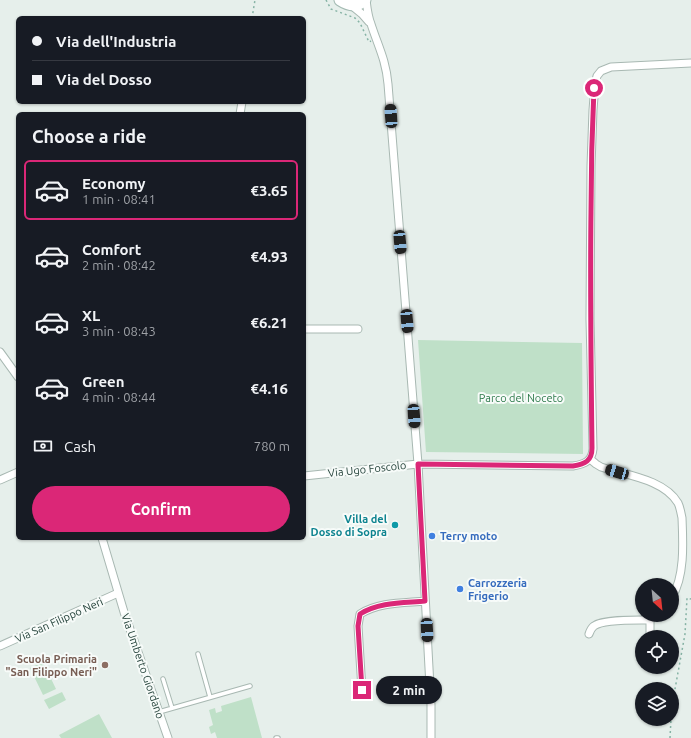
<!DOCTYPE html>
<html lang="en">
<head>
<meta charset="utf-8">
<style>
	:root { --surface:#171b24; --page:#242831; --text:#f1f3f6; --muted:#9ea1a6; --line:#363941; --accent:#db2777 }
	body { margin:0; font-family:Ubuntu,sans-serif; background:var(--page); color:var(--text); height:100vh; display:flex; flex-direction:column; font-size:15px; white-space:nowrap }
	* { box-sizing:border-box; margin:0 }
	p { font-size:13px; color:var(--muted) }
	.icon { flex:none; width:22px; height:22px; fill:none; stroke:currentColor; stroke-width:2; stroke-linecap:round; stroke-linejoin:round }
	.map { position:relative; flex:1; overflow:hidden }
	.sheet { position:absolute; left:16px; top:112px; width:290px; height:428px; display:flex; flex-direction:column; background:var(--surface); border-radius:6px; box-shadow:0 1px 3px #0004 }
	.sheet>* { flex:none }
	.top-card { position:absolute; left:16px; top:16px; width:290px; height:88px; border-radius:6px; box-shadow:0 1px 3px #0004; display:grid; align-content:center; height:88px; padding:0 16px; background:var(--surface) }
	.needle { width:26px; rotate:153deg }
	.fabs { position:absolute; left:635px; top:578px; display:grid; gap:8px }
	.fabs a { display:grid; place-items:center; width:44px; height:44px; border-radius:50%; background:var(--surface); box-shadow:0 1px 3px #0004; font-size:20px }
	.end { position:absolute; width:18px; height:18px; margin:-9px; border:5px solid #db2777; background:#fff; box-shadow:0 0 0 2px #fff }
	.from { border-radius:50% }
	.bubble { position:absolute; height:28px; border-radius:14px; background:var(--surface); box-shadow:0 1px 3px #0004; font-size:13px; font-weight:600; line-height:28px; text-align:center }
	.car { position:absolute; width:12px; height:24px; margin:-12px -6px; border-radius:5px; box-shadow:0 0 3px 1px #0007; background:linear-gradient(#222 24%,#8ab4d8 0 40%,#222 0 76%,#8ab4d8 0 86%,#222 0) }
	.top-card b { display:flex; align-items:center; gap:14px; height:38px; font-size:15px }
	.top-card b+b { border-top:1px solid var(--line) }
	.top-card i { width:10px; height:10px; background:var(--text) }
	ul { padding:0; list-style:none }
	li { display:flex; align-items:center; gap:12px; height:60px; margin:0 8px 6px; padding:0 8px; border:2px solid transparent; border-radius:6px }
	li div { flex:1 }
	li b { display:block; font-size:15px }
	li em { font-style:normal; font-weight:600 }
	li.selected { border-color:var(--accent) }
	li>.icon { width:36px; height:36px; stroke-width:1.5 }
	h2 { padding:0 16px; font-size:18px; line-height:48px }
	.pay { display:flex; align-items:center; gap:10px; height:44px; padding:0 16px; font-size:15px }
	.pay p { margin-inline-start:auto }
	.cta { display:flex; gap:8px; margin-top:auto; padding:8px 16px }
	.cta a { flex:1; height:46px; border-radius:24px; background:var(--accent); color:#fff; font-size:16px; font-weight:600; line-height:46px; text-align:center }
	.map>svg:first-child { display:block }
</style>
</head>
<body>
<div class="map">
<svg width="691" height="738" viewBox="0 0 691 738">
	<rect width="100%" height="100%" fill="#e6efeb"/>
	<path fill="#bfe0c8" d="M418,340l164,3 1,111 -157,-2z
		M43,662l13,27 -13,6 -13,-27z
		M62,692l4,8 -17,9 -5,-9z
		M251,697l11,41h-45l-2,-6 -4,2 -2,-7 4,-2 -4,-15 6,-2 1,5 6,-2 -1,-5z
		M99,714l13,24h-51l-2,-3z"/>
	<g fill="none" stroke-linecap="round" stroke-linejoin="round">
		<g stroke="#a8b8b2" stroke-width="5.5">
			<path id="service" d="M198,654l12,43
				M163,679l9,29
				M159,712l91,-26
				M276,738h2"/>
		</g>
		<g stroke="#a8b8b2" stroke-width="9">
			<path id="minor" d="M366,0c1,8 2,17 5,24 7,22 15,36 17,60l30,380 13,241v33
				M351,5l11,9 7,8
				M240,114l2,-12
				M304,329h54
				M0,352l18,25
				M590,459l6,5 5,3c24,8 63,12 77,36 2,4 3,10 4,15 1,24 3,58 -10,79
				M304,476l114,-12 155,2c12,-2 19,-5 20,-17l-3,-130 1,-153 2,-56 2,-26 2,-8 4,-5 10,-4 80,-4
				M0,480l18,-8
				M102,538l22,74 44,126
				M589,634c1,-3 2,-6 5,-8 9,-7 44,-6 56,-6
				M650,637v-17l5,-5
				M0,646l118,-53
				M362,690l-4,-64 2,-12c19,-12 43,-11 65,-13"/>
		</g>
		<g stroke="#a4bbb3" stroke-width="13">
			<path id="secondary" d="M340,0c9,6 17,7 25,0"/>
		</g>
		<path stroke="#86b3a5" stroke-width="1.5" stroke-dasharray="2 3" stroke-linecap="butt" d="M326,0l5,9 24,9 5,5 9,19 2,-1
			M252,18l3,-18
			M672,709l1,-9 12,-66 2,-36 4,1
			M670,738l1,-19"/>
		<use href="#service" stroke="#fff" stroke-width="3.5"/>
		<use href="#minor" stroke="#fff" stroke-width="7"/>
		<use href="#secondary" stroke="#fff" stroke-width="11"/>
	</g>
	<g fill="none" stroke-linecap="round" stroke-linejoin="round">
		<path stroke="#db2777" stroke-width="5" d="M362,690l-4,-64 2,-12c19,-12 43,-11 65,-13l-7,-137 155,2c12,-2 19,-5 19,-18 -1,-78 -2,-157 -1,-236 0,-41 1,-83 3,-124"/>
	</g>
	<circle fill="#0f9aa8" stroke="#f7fbf9" stroke-width="1.5" cx="395" cy="525" r="4"/>
	<g fill="#3f7fe0" stroke="#f7fbf9" stroke-width="1.5">
		<circle cx="432" cy="536" r="4"/>
		<circle cx="460" cy="589" r="4"/>
	</g>
	<circle fill="#8d6e63" stroke="#f7fbf9" stroke-width="1.5" cx="105" cy="665" r="4"/>
	<g text-anchor="middle" dominant-baseline="central" stroke-width="4" stroke-linejoin="round" paint-order="stroke">
		<g font-size="11" fill="#2d7a4b" stroke="#f7fbf9">
			<text x="521" y="398">Parco del Noceto</text>
		</g>
		<g font-size="11" fill="#24423a" stroke="#f7fbf9">
			<text transform="translate(367 469) rotate(-6)">Via Ugo Foscolo</text>
			<text transform="translate(59 620) rotate(-24)">Via San Filippo Neri</text>
			<text transform="translate(143 666) rotate(71)">Via Umberto Giordano</text>
		</g>
		<g font-size="11" font-weight="bold" fill="#0d838f" stroke="#f7fbf9" text-anchor="end">
			<text x="387" y="519">Villa del<tspan x="387" dy="13">Dosso di Sopra</tspan></text>
		</g>
		<g font-size="11" font-weight="bold" fill="#366cbe" stroke="#f7fbf9" text-anchor="start">
			<text x="440" y="536">Terry moto</text>
			<text x="468" y="583">Carrozzeria<tspan x="468" dy="13">Frigerio</tspan></text>
		</g>
		<g font-size="11" font-weight="bold" fill="#785e54" stroke="#f7fbf9" text-anchor="end">
			<text x="97" y="659">Scuola Primaria<tspan x="97" dy="13">"San Filippo Neri"</tspan></text>
		</g>
	</g>
</svg>
<div class="fabs">
<a><svg class="needle" viewBox="-14 -14 28 28"><path d="M0-13l5 13h-10z" fill="#e53935"/><path d="M0 13l5-13h-10z" fill="#9ea1a6"/></svg></a>
<a><svg class="icon" aria-label="locate" viewBox="0 0 24 24"><circle cx="12" cy="12" r="6"/><path d="M12 2v4M12 18v4M2 12h4M18 12h4"/></svg></a>
<a><svg class="icon" aria-label="layers" viewBox="0 0 24 24"><path d="M12 4l9 5-9 5-9-5zM3 14l9 5 9-5"/></svg></a>
</div>
<i class="end from" style="left:594px;top:88px"></i>
<i class="end" style="left:362px;top:690px"></i>
<div class="bubble" style="left:376px;top:676px;width:66px">2 min</div>
<i class="car" style="left:391px;top:116px;rotate:356deg"></i>
<i class="car" style="left:400px;top:242px;rotate:175deg"></i>
<i class="car" style="left:407px;top:321px;rotate:175deg"></i>
<i class="car" style="left:414px;top:416px;rotate:176deg"></i>
<i class="car" style="left:617px;top:472px;rotate:286deg"></i>
<i class="car" style="left:427px;top:630px;rotate:177deg"></i>
<div class="top-card">
<b><i class="from"></i>Via dell'Industria</b>
<b><i></i>Via del Dosso</b>
</div>
<section class="sheet">
<h2>Choose a ride</h2>
<ul>
<li class="selected"><svg class="icon" aria-label="car" viewBox="0 0 24 24"><path d="M5 17H2v-5l4-1 3-4h7l3 4 3 1v5h-3M9 17h6M6 11h13"/><circle cx="7" cy="17" r="2"/><circle cx="17" cy="17" r="2"/></svg><div><b>Economy</b><p>1 min · 08:41</p></div><em>€3.65</em></li>
<li><svg class="icon" aria-label="car" viewBox="0 0 24 24"><path d="M5 17H2v-5l4-1 3-4h7l3 4 3 1v5h-3M9 17h6M6 11h13"/><circle cx="7" cy="17" r="2"/><circle cx="17" cy="17" r="2"/></svg><div><b>Comfort</b><p>2 min · 08:42</p></div><em>€4.93</em></li>
<li><svg class="icon" aria-label="car" viewBox="0 0 24 24"><path d="M5 17H2v-5l4-1 3-4h7l3 4 3 1v5h-3M9 17h6M6 11h13"/><circle cx="7" cy="17" r="2"/><circle cx="17" cy="17" r="2"/></svg><div><b>XL</b><p>3 min · 08:43</p></div><em>€6.21</em></li>
<li><svg class="icon" aria-label="car" viewBox="0 0 24 24"><path d="M5 17H2v-5l4-1 3-4h7l3 4 3 1v5h-3M9 17h6M6 11h13"/><circle cx="7" cy="17" r="2"/><circle cx="17" cy="17" r="2"/></svg><div><b>Green</b><p>4 min · 08:44</p></div><em>€4.16</em></li>
</ul>
<div class="pay"><svg class="icon" aria-label="cash" viewBox="0 0 24 24"><path d="M3 7h18v10H3z"/><circle cx="12" cy="12" r="2"/></svg>Cash<p>780 m</p></div>
<div class="cta"><a>Confirm</a></div>
</section>
</div>
</body>
</html>
